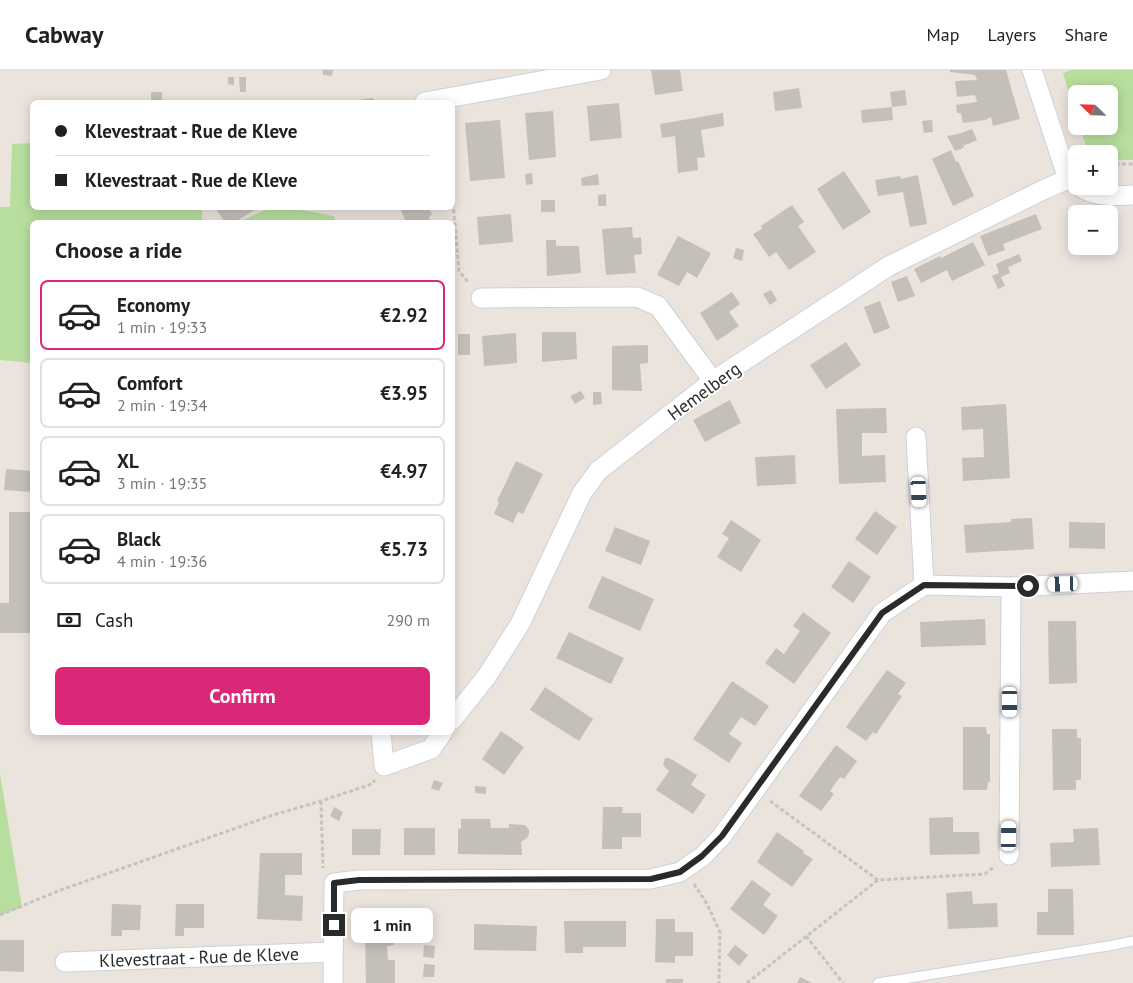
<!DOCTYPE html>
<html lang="en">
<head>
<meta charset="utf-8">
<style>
	:root { --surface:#fff; --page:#f6f6f6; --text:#202124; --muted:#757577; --line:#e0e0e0; --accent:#db2777 }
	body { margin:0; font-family:"PT Sans",sans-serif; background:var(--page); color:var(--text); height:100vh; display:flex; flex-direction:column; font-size:19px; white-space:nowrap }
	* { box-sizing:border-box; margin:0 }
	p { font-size:16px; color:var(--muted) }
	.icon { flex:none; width:28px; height:28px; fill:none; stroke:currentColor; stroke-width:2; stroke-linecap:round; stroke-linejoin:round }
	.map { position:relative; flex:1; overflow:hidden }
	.drawer { position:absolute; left:30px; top:150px; width:425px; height:515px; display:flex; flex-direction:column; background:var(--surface); border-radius:8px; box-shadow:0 2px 12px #0003 }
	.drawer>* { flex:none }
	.banner { position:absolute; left:30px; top:30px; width:425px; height:110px; border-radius:8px; box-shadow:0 2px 12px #0003; display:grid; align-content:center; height:110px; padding:0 25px; background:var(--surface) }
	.needle { width:32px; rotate:293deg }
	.fabs { position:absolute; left:1068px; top:15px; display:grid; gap:10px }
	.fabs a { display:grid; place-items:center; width:50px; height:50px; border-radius:8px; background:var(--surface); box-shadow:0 2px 12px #0003; font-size:25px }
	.end { position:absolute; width:22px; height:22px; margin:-11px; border:6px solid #2a2a2a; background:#fff; box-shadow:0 0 0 2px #fff }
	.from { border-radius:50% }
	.bubble { position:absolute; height:35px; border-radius:8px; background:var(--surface); box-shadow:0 2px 12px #0003; font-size:16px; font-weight:700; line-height:35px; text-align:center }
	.car { position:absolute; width:15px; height:30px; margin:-15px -8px; border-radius:6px; box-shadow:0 0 4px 1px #0007; background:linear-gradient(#fff 24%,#345 0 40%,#fff 0 76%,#345 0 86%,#fff 0) }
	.banner b { display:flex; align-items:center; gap:18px; height:48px; font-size:19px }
	.banner b+b { border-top:1px solid var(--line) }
	.banner i { width:12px; height:12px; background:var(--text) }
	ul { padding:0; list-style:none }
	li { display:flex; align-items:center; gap:15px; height:70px; margin:0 10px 8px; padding:0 15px; border:2px solid var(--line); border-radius:8px }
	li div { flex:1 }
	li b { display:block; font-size:19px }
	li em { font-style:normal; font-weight:700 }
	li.selected { border-color:var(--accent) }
	li>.icon { width:45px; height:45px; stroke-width:1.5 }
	h2 { padding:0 25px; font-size:22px; line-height:60px }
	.pay { display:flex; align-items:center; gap:12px; height:55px; padding:0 25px; font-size:19px }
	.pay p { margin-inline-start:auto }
	.button { display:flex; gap:10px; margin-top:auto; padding:10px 25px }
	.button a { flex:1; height:58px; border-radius:8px; background:var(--accent); color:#fff; font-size:20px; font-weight:700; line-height:58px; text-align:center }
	header { display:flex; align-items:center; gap:30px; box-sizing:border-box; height:70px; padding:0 25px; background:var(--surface); border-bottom:1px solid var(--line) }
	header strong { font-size:24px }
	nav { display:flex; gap:28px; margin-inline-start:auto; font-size:18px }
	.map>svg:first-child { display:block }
</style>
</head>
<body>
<header>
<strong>Cabway</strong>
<nav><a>Map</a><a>Layers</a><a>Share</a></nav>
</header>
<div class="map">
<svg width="1133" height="913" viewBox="0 0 1133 913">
	<rect width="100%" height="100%" fill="#ebe4dd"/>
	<path fill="#b8de9d" d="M1072,0h61v90h-24v-6h-16l-7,-9 -7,-19h30v-32h-33v22l-13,-43z
		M32,73v65h170v14h-170v141l-32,-3v-153h10l2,-63z
		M270,138h20l44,8 1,6h-97z
		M0,704l22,133 -22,8z"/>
	<path fill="#c4bfb9" d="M323,0h10l-1,6 -9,-1z
		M651,0h29l3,21 -28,4z
		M950,0h56l14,49 -27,7 -2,-9 -6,3 -22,3 -2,-10h-4l-1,-8 21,-3 -2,-7 -18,2 -2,-16 22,-1 -2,-5 -25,-3z
		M228,7h6v8l-6,-1z
		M239,7h7v15h-6z
		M799,18l3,20 -27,3 -2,-19z
		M905,20l2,15 -15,2 -2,-15z
		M151,22h11v10h-11z
		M373,28l1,4h-24v-1z
		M619,33l3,35 -32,3 -3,-35z
		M892,37l1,13 -31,3 -1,-13z
		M553,41l3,46 -27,3 -4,-47z
		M723,43l1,13 -23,4 4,27 -8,1 1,12 -20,3 -3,-37 -13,2 -2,-14z
		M500,50l5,58 -35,3 -5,-58z
		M932,50l1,12 -9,1 -2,-12z
		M972,59l5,11 -14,6 1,2 -9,3 -8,-15 11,-2z
		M951,80l5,12 2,-1 16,35 -21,10 -21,-47z
		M844,101l27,41 -28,18 -26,-41z
		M532,103l1,11 -7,1 -1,-11z
		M598,104l1,11 -17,1 -1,-8z
		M918,105l9,49 -17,3 -7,-35 -25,4 -3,-16 25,-4 1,3z
		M606,124v12h-8v-11z
		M541,130h14v12h-14z
		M792,135l12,17 -6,4 18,26 -27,18 -13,-18 -7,5 -16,-23 9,-5 -1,-3z
		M215,138h43l-23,14h-10z
		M400,138h29l3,7 -3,1 1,4 -7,2h-17z
		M511,144l2,28 -34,3 -2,-28z
		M1036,144l6,15 -39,15 2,6 -17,6 -8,-20z
		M632,157l1,11 8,-1 1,17 -8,1 2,18 -30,2 -4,-46z
		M678,166l33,17 -14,25 -10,-6 -8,14 -22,-11z
		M546,170h10v6h23l2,27 -34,3z
		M973,172l12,23 -33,16 -5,-11 -26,13 -7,-14 26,-13 1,2z
		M736,178l8,2 -2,11 -9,-3z
		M1019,184l3,7 -14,6 2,6 -9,4 4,9 -7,3 -6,-13 7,-3 -3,-9z
		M907,206l8,20 -17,6 -7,-20z
		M771,220l6,10 -7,5 -7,-11z
		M732,222l8,12 -11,8 10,14 -22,15 -17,-28z
		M880,231l10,27 -16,6 -10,-27z
		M542,262h34l1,27 -35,3z
		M516,263l1,30 -33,3 -2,-30z
		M458,264h12v21h-12z
		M846,272l15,23 -35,24 -16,-24z
		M648,275v18l-8,1 2,27 -30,-1v-44z
		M581,321l4,7 -10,6 -5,-8z
		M593,322h8l1,12 -9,1z
		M730,330l11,23 -36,19 -12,-22z
		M1006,334l4,74 -47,3 -1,-23 22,-1 -1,-28 -21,1 -1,-23z
		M886,338l1,25h-25v23l23,-1 1,27 -47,2 -3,-75z
		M795,385l1,29 -39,2 -2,-29z
		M516,391l27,13 -20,40 -5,-2 -5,11 -19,-9 5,-12 -2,-1z
		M6,399l26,2v21l-28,-2z
		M875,441l22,16 -20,28 -22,-16z
		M9,442h23v121h-32v-30h9z
		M1032,448l2,31 -68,4 -2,-28 47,-3v-3z
		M731,450l30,20 -20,32 -24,-15 12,-19 -7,-4z
		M1069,452l36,1v26l-36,-1z
		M615,457l35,14 -9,24 -36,-14z
		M849,491l22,16 -18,26 -22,-16z
		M602,506l52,23 -14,32 -52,-23z
		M803,542l28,21 -37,51 -29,-21 11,-15 8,6 16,-23 -7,-5z
		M985,549l1,26 -65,2 -1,-25z
		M1048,551h28l1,62 -28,1z
		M569,562l55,26 -13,26 -55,-26z
		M887,600l19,13 -8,11 4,2 -26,38 -3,-2 -7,9 -20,-14z
		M732,611l37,25 -14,20 -14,-9 -12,17 13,9 -13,20 -36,-24z
		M545,617l48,32 -14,22 -49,-31z
		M963,657h23l1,7h3v48h-2l-1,8h-24z
		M1052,659h25v9h4v42h-5v10h-23z
		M501,661l23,16 -20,28 -22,-16z
		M836,675l21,16 -13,18 -4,-2 -10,14 4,3 -13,17 -22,-15z
		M665,688h4l7,4 21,13 -6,10 15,10 -13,19 -37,-24 13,-19 -6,-6z
		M434,710l9,3 -4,8 -8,-3z
		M475,716l11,1v7l-11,-1z
		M334,737l9,5 -4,9 -9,-5z
		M603,737h20l-1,6h19v24h-19v12h-20z
		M953,747v15h26l1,22 -50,1 -1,-37z
		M461,749h29l1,9h18v-4l16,1 4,5v4l-2,4 -6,4 1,13 -64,-1v-26l3,1z
		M404,758h31v27h-31z
		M1098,758l2,37 -49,2 -1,-24 24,-1 -1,-13z
		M352,759h29l-1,26h-28z
		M777,762l27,19 -1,2 10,6 -21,28 -35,-25z
		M260,783h42v22h-17v20l18,1 -1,25 -45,-2z
		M752,810l19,14 -8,11 15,11 -14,19 -34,-26z
		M1048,819h25l1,46h-37v-23h11z
		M972,821l1,13 24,-1 1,24 -50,2 -2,-36z
		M112,834l29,1 -1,25h-18v6h-11z
		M176,834h28v24h-20v8h-9z
		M656,849h19v13h18v24h-18v7l-20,-1z
		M564,851h62v26h-43v6h-18z
		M474,854l63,2 -1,25 -62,-1z
		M394,860v15l-7,1 1,14h7v23h-29l-1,-52z
		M0,870h24v32l-24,-1z
		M424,875l11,1 -1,12 -11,-1z
		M735,875l13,10 -9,11 -12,-11z
		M424,894l11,1 -1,12h-11z
		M800,907l12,6h-15z
		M666,909h17v4h-17z"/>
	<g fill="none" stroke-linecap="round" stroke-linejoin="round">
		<g stroke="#ccd0db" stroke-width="11">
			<path id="service" d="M878,913l236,-38 19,-4"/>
		</g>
		<g stroke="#ccd0db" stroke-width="21">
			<path id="minor" d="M1032,0l36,109
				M425,32l176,-32
				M1079,116c15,11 36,10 54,9
				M481,228l156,-1 21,9 55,75
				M916,367l8,148
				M452,650l35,-44 33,-52 62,-131 16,-22 115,-90 176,-115 154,-76 25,-11
				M381,662l3,34 47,-17 12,-17
				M1009,785l2,-268
				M65,892l268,-10
				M333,913l1,-100 25,-3 292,-1 29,-7 23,-16 19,-20 160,-223 42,-28 87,2 122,-6"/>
		</g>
		<path stroke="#c3c3c3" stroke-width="3" stroke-dasharray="4 2.5" stroke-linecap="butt" d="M1109,94h24
			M452,120l7,81 10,12
			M321,731l2,67
			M770,731l108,79 107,-6 10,-8
			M694,814l13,20 13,28 -1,51
			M0,845l58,-24 215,-76 48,-14 51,-17 3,-4
			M806,866l37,47
			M747,913l131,-103"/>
		<use href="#service" stroke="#fff" stroke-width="9"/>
		<use href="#minor" stroke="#fff" stroke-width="19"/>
	</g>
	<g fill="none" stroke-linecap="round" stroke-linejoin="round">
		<path stroke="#2a2a2a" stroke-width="6" d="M334,855v-42l25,-3 292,-1 29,-7 22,-16 20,-20 160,-223 42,-28 104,1"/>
	</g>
	<g text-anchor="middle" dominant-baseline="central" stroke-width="4" stroke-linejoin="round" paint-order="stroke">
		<g font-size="18" fill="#2a2a2a" stroke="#fff">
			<text transform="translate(704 321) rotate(-36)">Hemelberg</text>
			<text transform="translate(199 887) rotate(-2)">Klevestraat - Rue de Kleve</text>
		</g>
	</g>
</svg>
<div class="fabs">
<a><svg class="needle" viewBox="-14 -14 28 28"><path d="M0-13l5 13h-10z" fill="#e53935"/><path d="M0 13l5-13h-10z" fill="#757577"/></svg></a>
<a>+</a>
<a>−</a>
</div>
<i class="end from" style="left:1028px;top:516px"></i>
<i class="end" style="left:334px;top:855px"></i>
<div class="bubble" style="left:351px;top:838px;width:82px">1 min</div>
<i class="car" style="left:919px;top:422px;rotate:177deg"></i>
<i class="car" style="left:1063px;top:514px;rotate:268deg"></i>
<i class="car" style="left:1010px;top:632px;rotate:180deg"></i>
<i class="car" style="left:1009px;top:766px;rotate:1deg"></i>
<div class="banner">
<b><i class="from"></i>Klevestraat - Rue de Kleve</b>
<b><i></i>Klevestraat - Rue de Kleve</b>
</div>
<section class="drawer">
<h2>Choose a ride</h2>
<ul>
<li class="selected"><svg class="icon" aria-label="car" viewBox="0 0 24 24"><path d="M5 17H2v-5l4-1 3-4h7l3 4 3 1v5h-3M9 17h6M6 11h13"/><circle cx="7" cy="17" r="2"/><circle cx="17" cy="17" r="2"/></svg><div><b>Economy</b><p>1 min · 19:33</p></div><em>€2.92</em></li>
<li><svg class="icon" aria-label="car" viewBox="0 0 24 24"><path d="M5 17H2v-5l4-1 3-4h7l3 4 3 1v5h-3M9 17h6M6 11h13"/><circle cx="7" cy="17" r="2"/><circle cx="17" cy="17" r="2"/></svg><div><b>Comfort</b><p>2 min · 19:34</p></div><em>€3.95</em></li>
<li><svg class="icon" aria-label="car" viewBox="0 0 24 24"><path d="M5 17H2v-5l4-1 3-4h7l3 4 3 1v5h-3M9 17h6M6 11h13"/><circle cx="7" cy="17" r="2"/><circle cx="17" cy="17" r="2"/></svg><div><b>XL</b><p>3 min · 19:35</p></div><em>€4.97</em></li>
<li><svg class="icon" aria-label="car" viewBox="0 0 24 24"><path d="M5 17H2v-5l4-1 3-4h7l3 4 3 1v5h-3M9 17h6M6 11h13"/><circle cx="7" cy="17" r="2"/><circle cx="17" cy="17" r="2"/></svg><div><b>Black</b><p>4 min · 19:36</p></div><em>€5.73</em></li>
</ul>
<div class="pay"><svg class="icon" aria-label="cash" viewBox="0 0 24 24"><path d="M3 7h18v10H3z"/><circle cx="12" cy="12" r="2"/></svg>Cash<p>290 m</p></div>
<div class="button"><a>Confirm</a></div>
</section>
</div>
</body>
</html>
